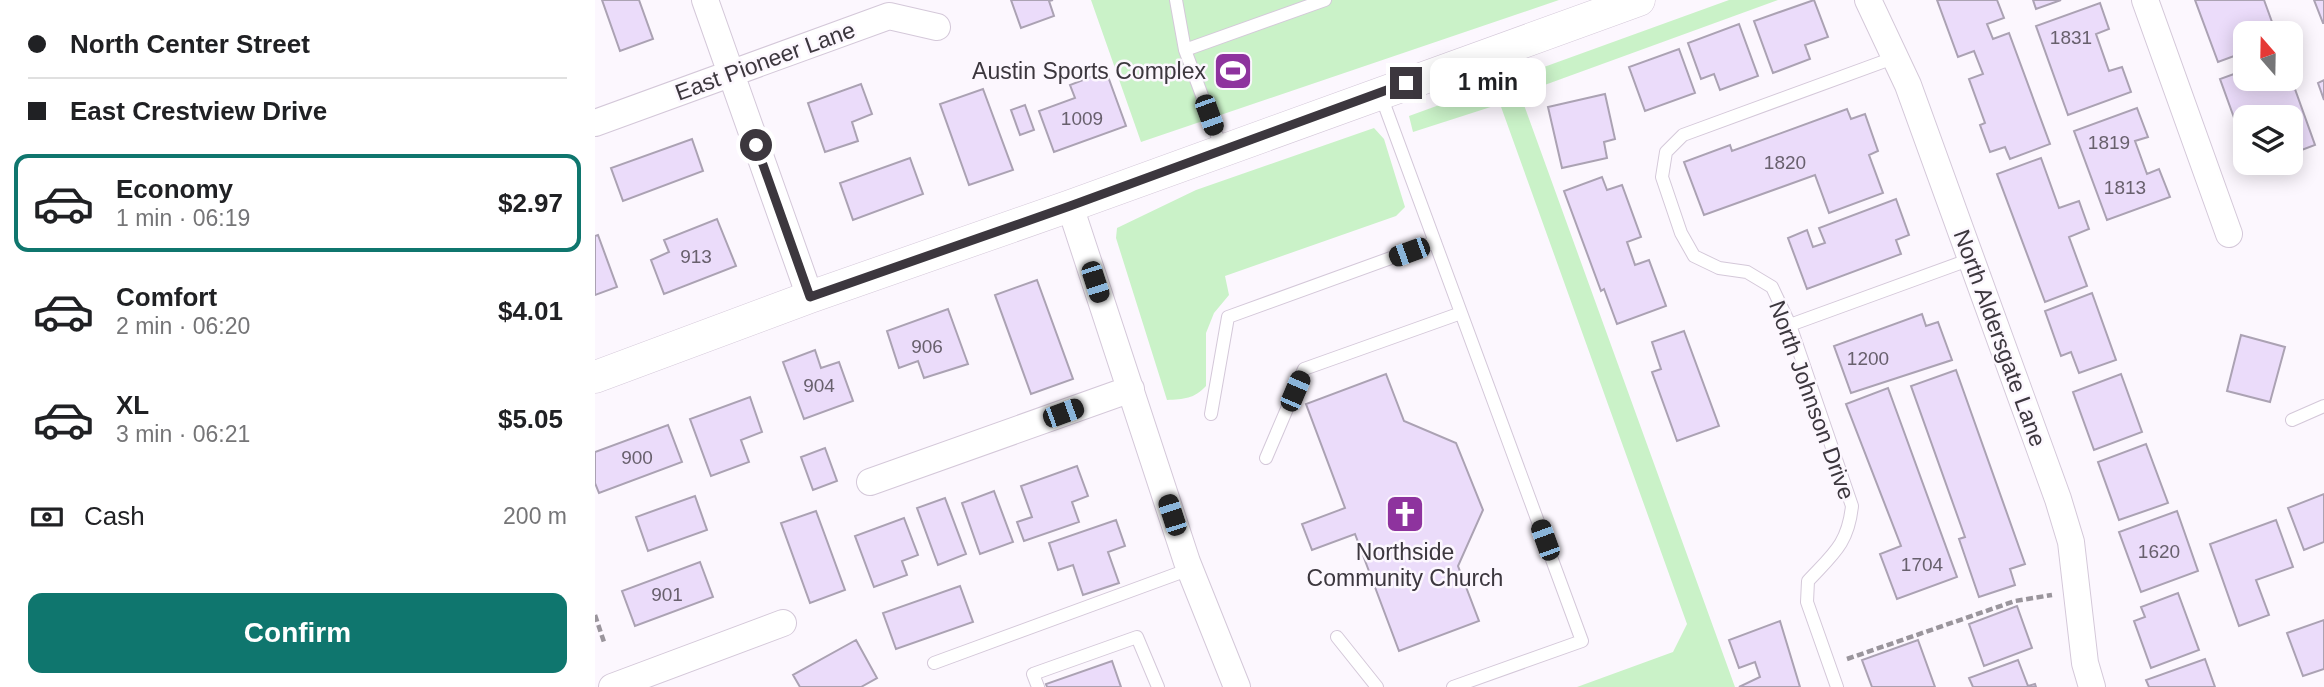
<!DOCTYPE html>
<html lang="en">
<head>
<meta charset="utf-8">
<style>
	:root { --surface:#fff; --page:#f2f2f2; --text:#202124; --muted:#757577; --line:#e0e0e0; --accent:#0f766e }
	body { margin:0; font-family:Helvetica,sans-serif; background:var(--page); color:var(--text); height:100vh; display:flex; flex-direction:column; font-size:26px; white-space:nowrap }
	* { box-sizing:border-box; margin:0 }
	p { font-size:23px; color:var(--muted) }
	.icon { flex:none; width:38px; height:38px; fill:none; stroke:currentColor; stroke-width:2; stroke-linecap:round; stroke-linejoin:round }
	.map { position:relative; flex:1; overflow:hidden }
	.details { display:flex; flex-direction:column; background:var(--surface); width:595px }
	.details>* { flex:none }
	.guide { display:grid; align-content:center; height:154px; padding:0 28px; background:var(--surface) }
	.needle { width:46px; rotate:340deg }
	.fabs { position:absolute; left:1638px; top:21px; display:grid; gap:14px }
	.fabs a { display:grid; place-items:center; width:70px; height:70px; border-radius:14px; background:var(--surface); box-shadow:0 4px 18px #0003; font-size:35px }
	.end { position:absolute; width:32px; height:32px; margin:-16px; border:9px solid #3c373e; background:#fff; box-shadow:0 0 0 4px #fff }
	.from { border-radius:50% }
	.bubble { position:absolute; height:49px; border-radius:14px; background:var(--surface); box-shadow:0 4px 18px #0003; font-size:23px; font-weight:700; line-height:49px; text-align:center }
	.car { position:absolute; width:21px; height:42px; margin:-21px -10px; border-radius:9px; box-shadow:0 0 5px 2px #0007; background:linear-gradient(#222 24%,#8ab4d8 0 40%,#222 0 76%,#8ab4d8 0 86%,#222 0) }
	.guide b { display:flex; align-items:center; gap:24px; height:66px; font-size:26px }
	.guide b+b { border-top:2px solid var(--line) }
	.guide i { width:18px; height:18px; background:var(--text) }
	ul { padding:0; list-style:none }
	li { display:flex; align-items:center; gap:21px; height:98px; margin:0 14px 10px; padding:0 14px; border:4px solid transparent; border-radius:14px }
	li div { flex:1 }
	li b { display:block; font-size:26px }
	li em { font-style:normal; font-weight:700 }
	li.on { border-color:var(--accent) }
	li>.icon { width:63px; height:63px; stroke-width:1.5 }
	.pay { display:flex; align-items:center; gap:18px; height:77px; padding:0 28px; font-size:26px }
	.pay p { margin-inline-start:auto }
	.action { display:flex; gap:14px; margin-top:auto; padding:14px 28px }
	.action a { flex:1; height:80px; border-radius:14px; background:var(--accent); color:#fff; font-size:28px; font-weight:700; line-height:80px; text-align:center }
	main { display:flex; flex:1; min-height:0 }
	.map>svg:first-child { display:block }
</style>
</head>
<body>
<main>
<section class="details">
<div class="guide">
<b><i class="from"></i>North Center Street</b>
<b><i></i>East Crestview Drive</b>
</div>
<ul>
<li class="on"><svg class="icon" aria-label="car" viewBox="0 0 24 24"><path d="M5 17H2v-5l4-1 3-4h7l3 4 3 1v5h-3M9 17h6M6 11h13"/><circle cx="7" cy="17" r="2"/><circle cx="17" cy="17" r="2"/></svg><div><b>Economy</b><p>1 min · 06:19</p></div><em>$2.97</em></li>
<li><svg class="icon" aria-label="car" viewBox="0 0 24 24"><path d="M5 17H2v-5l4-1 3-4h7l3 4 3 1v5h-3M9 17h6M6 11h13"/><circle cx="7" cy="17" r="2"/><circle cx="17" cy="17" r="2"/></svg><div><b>Comfort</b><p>2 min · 06:20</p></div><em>$4.01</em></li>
<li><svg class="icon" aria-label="car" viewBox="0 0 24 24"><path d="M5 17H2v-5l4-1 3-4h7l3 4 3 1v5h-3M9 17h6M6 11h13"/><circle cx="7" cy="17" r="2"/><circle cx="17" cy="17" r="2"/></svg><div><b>XL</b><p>3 min · 06:21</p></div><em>$5.05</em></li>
</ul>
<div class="pay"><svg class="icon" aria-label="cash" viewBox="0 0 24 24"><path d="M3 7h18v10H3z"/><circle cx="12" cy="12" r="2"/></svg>Cash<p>200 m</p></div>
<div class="action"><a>Confirm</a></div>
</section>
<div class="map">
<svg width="1729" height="687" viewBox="0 0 1729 687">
	<rect width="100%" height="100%" fill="#fcf7fe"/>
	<path fill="#caf2c8" d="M496,0h468l-418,142z
		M1134,0h49l-258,94 215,593h-158l96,-35 14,-28 -187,-520 -87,28 -4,-16z
		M779,128l10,11 21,68 -9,9 -171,60 4,19 -15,18 -8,20v53c-12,13 -22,13 -39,14l-51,-162 1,-10 79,-38z"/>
	<path fill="#ebdcfa" stroke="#aba2b3" stroke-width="2" d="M7,0h37l14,39 -33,12z
		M416,0h42l-4,1 5,15 -33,12z
		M1219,0l14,37 -23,8 5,14 -37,14 -19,-52z
		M1342,0h60l7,18 -17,6 6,15 16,-6 41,111 -40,15 -5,-12 -15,5 -10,-27 5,-2 -16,-44 14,-5 -9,-23 -16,6z
		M1438,0h28l-25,9z
		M1600,0h69l12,33h-31v19l-27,10z
		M1719,0h10v23h-1z
		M1505,3l9,26 -13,5 13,37 13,-4 9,25 -63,23 -32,-89z
		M1144,24l19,52 -38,14 -6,-16 -13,5 -13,-36z
		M1084,49l16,44 -50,18 -16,-44z
		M1650,70v9l46,-1 24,67 -24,9v-37h-46v31l-25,-69z
		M511,71l20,55 -72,26 -15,-41 36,-13 -5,-13z
		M1729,80v20l-6,-17z
		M266,84l11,30 -20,8 6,19 -33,11 -17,-49z
		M388,89l30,81 -44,15 -29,-81z
		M1010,94l10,45 -11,3 3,16 -45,10 -14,-61z
		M430,105l9,25 -14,5 -9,-25z
		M1542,108l11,29 -13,4 12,33 12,-5 11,28 -63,23 -33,-89z
		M1252,109l4,10 14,-5 13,37 -9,4 14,38 -54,20 -14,-38 -111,40 -20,-53 46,-17 2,6z
		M97,139l11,32 -80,30 -12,-33z
		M315,158l13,36 -70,26 -13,-37z
		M1446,158l18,50 20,-7 10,28 -20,8 18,49 -42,16 -48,-128z
		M1007,177l5,13 15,-5 19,52 -14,5 8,23 14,-5 17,46 -49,18 -13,-35 -3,2 -37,-100z
		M1301,199l13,36 -13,5 5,14 -94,35 -19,-51 19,-8 6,17 12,-4 -6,-15z
		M122,219l19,47 -72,28 -13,-34 18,-8 -5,-12z
		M3,235l19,52 -22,8v-59z
		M442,280l36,99 -42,15 -36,-99z
		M1497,293l24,67 -37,13 -8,-21 -10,4 -16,-45z
		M353,309l20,55 -44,14 -6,-17 -19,7 -12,-37z
		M1327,314l4,12 12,-4 14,38 -101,33 -17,-47z
		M1089,331l35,95 -42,15 -25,-69 9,-3 -9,-27z
		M1646,335l44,12 -15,55 -43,-11z
		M220,350l6,18 18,-6 14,39 -49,18 -21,-57z
		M1361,370l69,194 -15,5 5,16 -36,12 -20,-58 6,-2 -54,-151z
		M791,374l18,47 52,22 27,67 -25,56 21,55 -80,30 -44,-117 -43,16 -10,-26 43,-16 -39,-104z
		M1526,374l21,58 -48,18 -21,-58z
		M1293,388l69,189 -60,22 -17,-45 21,-8 -55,-142z
		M155,397l12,35 -21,8 8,22 -38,14 -21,-57z
		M73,425l14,37 -83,31 -4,-10v-31z
		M1551,444l22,59 -49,17 -21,-58z
		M230,448l12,33 -24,9 -12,-33z
		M482,466l11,30 -16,6 7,20 -55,19 -7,-19 15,-5 -11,-31z
		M399,491l19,51 -33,12 -18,-51z
		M1729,494v48l-20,8 -16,-42z
		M100,496l12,34 -59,21 -12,-34z
		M350,498l21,56 -28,11 -21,-57z
		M221,511l29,79 -35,13 -29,-80z
		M1582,511l21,60 -57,21 -22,-60z
		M309,518l14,37 -16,6 5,14 -33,12 -19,-51z
		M521,520l9,26 -17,6 11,31 -36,12 -10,-30 -15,5 -9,-27z
		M1681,520l17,47 -37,13 13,35 -30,11 -29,-82z
		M105,562l13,35 -78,29 -13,-35z
		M365,586l13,36 -77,27 -13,-36z
		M1583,593l21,57 -48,18 -17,-47 11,-4 -4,-10z
		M1422,606l15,42 -48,18 -15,-42z
		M1729,620v49l-21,7 -16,-43z
		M1185,621l20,66h-61l21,-10 -5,-15 -16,6 -10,-28z
		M261,640l21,38 -16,9h-61l-7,-12z
		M1323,640l17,47h-63l-10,-27z
		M1610,659l10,28h-66l-3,-7z
		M1423,660l10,26 7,-2 1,3h-63l-4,-9z
		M517,661l9,26h-74l-1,-3z"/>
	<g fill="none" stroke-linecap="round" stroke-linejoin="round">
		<g stroke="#d4c8d9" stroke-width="14">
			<path id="service" d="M581,0l9,50 37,99
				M590,50l140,-50
				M785,93l202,548 -129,46
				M1195,325l181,-66
				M616,414l17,-97 207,-75
				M1697,420l32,-14
				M671,458l38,-89 157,-56
				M742,637l40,50
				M339,663l256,-94
				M443,687l-5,-13 104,-37 21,50
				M1242,687l-30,-85 1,-21c25,-27 40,-37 44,-75l-62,-181 -18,-38 -25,-15 -28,-4 -25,-12 -13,-23 -19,-56 4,-25 17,-17 213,-78"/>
		</g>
		<g stroke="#d4c8d9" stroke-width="28">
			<path id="minor" d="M110,0l105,297
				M1273,0l40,85 150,414 13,43 14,121 7,24
				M1550,0l84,234
				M0,123l294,-107 48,11
				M475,206l117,356 50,125
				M275,482l261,-93
				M17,687l171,-64"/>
		</g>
		<g stroke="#d4c8d9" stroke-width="33">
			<path id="tertiary" d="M0,377l215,-80 260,-91 569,-206"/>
		</g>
		<path stroke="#9a959c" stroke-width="4.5" stroke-dasharray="7 3.5" stroke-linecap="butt" d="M0,615l9,27
			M1252,659l168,-58 37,-6"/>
		<use href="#service" stroke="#fff" stroke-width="12"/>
		<use href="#minor" stroke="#fff" stroke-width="26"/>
		<use href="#tertiary" stroke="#fff" stroke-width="32"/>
	</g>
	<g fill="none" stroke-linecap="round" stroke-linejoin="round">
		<path stroke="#3c373e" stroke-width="9" d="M161,145l54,152 260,-91 336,-123"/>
	</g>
	<defs>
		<g id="stadium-square" transform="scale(2.0125)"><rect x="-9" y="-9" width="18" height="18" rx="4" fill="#8e339e" stroke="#fcf7fe"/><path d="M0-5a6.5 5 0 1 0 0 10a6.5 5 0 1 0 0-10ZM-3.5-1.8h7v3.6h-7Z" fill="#fff"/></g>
		<g id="church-square" transform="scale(2.0125)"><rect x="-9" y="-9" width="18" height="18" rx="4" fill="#8e339e" stroke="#fcf7fe"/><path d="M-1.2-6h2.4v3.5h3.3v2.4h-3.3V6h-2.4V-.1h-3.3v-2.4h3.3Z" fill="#fff"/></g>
	</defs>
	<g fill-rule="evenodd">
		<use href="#stadium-square" x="638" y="71"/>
		<use href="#church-square" x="810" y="514"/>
	</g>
	<g text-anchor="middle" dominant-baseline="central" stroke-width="5" stroke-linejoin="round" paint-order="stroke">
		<g font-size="19" fill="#68606d">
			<text x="1476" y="37">1831</text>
			<text x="487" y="118">1009</text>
			<text x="1514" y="142">1819</text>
			<text x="1190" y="162">1820</text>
			<text x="1530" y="187">1813</text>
			<text x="101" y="256">913</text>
			<text x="332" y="346">906</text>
			<text x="1273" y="358">1200</text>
			<text x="224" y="385">904</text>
			<text x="42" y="457">900</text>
			<text x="1564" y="551">1620</text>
			<text x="1327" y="564">1704</text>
			<text x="72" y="594">901</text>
		</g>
		<g font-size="23" fill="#3c373e" stroke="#fcf7fe">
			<text transform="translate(170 61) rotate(-20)">East Pioneer Lane</text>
			<text transform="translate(1405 338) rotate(70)">North Aldersgate Lane</text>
			<text transform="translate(1217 400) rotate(70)">North Johnson Drive</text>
		</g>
		<g font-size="23" fill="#3c373e" stroke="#fcf7fe" text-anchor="end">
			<text x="611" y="71">Austin Sports Complex</text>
			<text x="810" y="552" text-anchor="middle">Northside<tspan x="810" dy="26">Community Church</tspan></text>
		</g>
	</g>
</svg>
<div class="fabs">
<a><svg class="needle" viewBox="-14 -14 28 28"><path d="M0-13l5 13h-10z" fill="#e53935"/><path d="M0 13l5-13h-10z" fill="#757577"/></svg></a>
<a><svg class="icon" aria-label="layers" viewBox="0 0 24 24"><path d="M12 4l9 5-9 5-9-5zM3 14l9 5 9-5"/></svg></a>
</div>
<i class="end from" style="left:161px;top:145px"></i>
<i class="end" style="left:811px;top:83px"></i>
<div class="bubble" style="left:835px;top:58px;width:116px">1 min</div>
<i class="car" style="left:614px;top:115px;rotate:160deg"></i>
<i class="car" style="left:814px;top:252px;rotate:250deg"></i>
<i class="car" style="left:500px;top:282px;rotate:162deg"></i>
<i class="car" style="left:700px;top:391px;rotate:23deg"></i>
<i class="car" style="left:468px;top:413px;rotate:70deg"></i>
<i class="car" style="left:577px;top:515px;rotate:342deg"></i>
<i class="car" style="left:950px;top:540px;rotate:340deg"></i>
</div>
</main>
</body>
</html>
